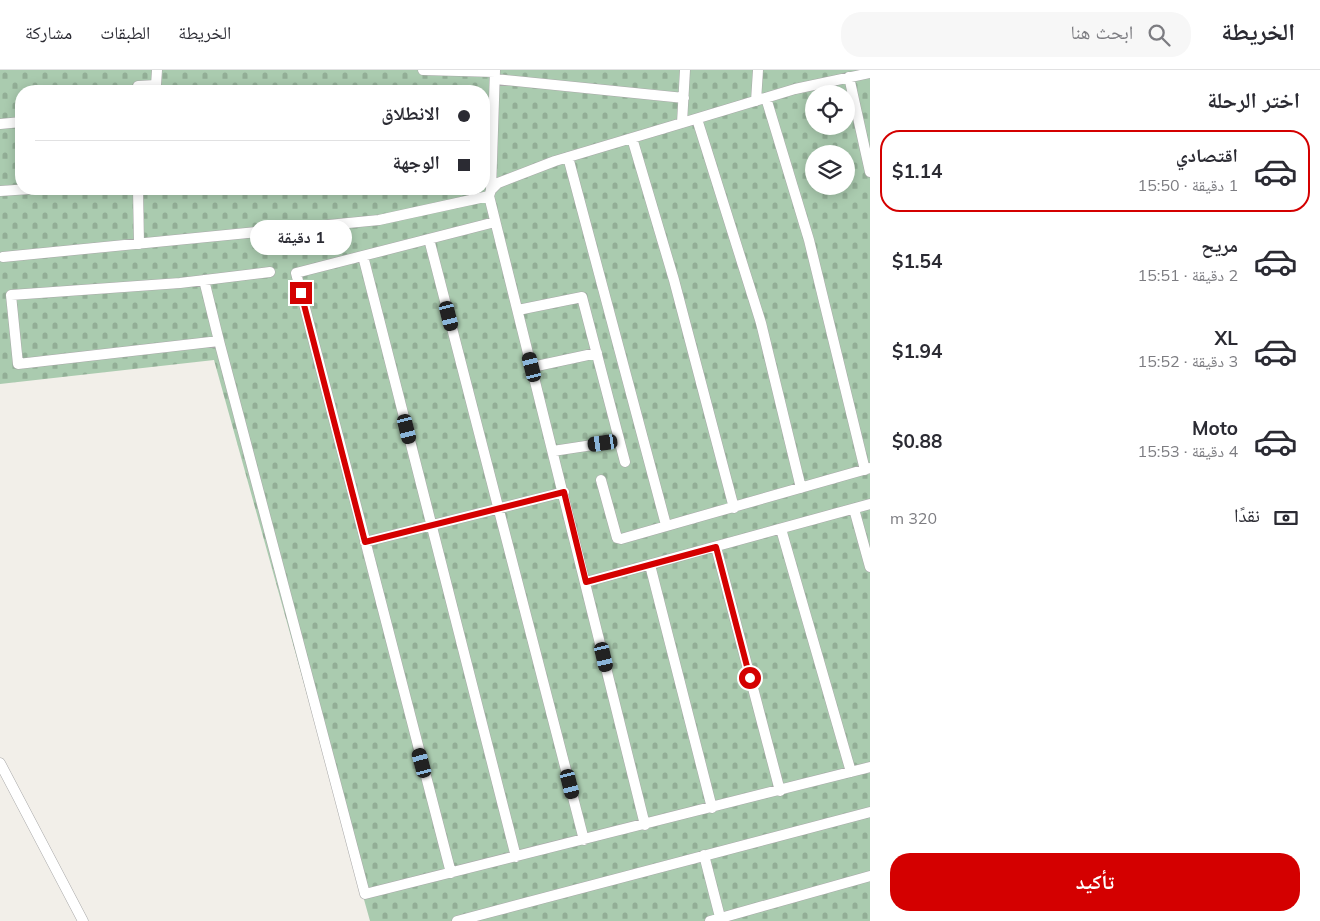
<!DOCTYPE html>
<html lang="ar">
<head>
<meta charset="utf-8">
<style>
	:root { --surface:#fff; --page:#f7f7f7; --text:#2b2b33; --muted:#7c7c81; --line:#e1e1e2; --accent:#d40000 }
	body { margin:0; font-family:Mulish,"Noto Naskh Arabic",sans-serif; background:var(--page); color:var(--text); direction:rtl; height:100vh; display:flex; flex-direction:column; font-size:19px; white-space:nowrap }
	* { box-sizing:border-box; margin:0 }
	p { font-size:16px; color:var(--muted) }
	.icon { flex:none; width:28px; height:28px; fill:none; stroke:currentColor; stroke-width:2; stroke-linecap:round; stroke-linejoin:round }
	.map { position:relative; flex:1; overflow:hidden; direction:ltr }
	.sheet { display:flex; flex-direction:column; background:var(--surface); width:450px }
	.sheet>* { flex:none }
	.guide { position:absolute; left:15px; top:15px; width:475px; height:110px; border-radius:20px; box-shadow:0 2px 12px #0003; direction:rtl; display:grid; align-content:center; height:110px; padding:0 20px; background:var(--surface) }
	.buttons { position:absolute; left:805px; top:15px; display:grid; gap:10px }
	.buttons a { display:grid; place-items:center; width:50px; height:50px; border-radius:50%; background:var(--surface); box-shadow:0 2px 12px #0003; font-size:25px }
	.end { position:absolute; width:22px; height:22px; margin:-11px; border:6px solid #d40000; background:#fff; box-shadow:0 0 0 2px #fff }
	.from { border-radius:50% }
	.bubble { position:absolute; height:35px; border-radius:18px; background:var(--surface); box-shadow:0 2px 12px #0003; font-size:16px; font-weight:700; line-height:35px; text-align:center; direction:rtl }
	.car { position:absolute; width:15px; height:30px; margin:-15px -8px; border-radius:6px; box-shadow:0 0 4px 1px #0007; background:linear-gradient(#222 24%,#8ab4d8 0 40%,#222 0 76%,#8ab4d8 0 86%,#222 0) }
	.guide b { display:flex; align-items:center; gap:18px; height:48px; font-size:19px }
	.guide b+b { border-top:1px solid var(--line) }
	.guide i { width:12px; height:12px; background:var(--text) }
	ul { padding:0; list-style:none }
	li { display:flex; align-items:center; gap:15px; height:82px; margin:0 10px 8px; padding:0 10px; border:2px solid transparent; border-radius:20px }
	li div { flex:1 }
	li b { display:block; font-size:19px }
	li em { font-style:normal; font-weight:700 }
	li.current { border-color:var(--accent) }
	li>.icon { width:45px; height:45px; stroke-width:1.5 }
	h2 { padding:0 20px; font-size:22px; line-height:60px }
	.pay { display:flex; align-items:center; gap:12px; height:55px; padding:0 20px; font-size:19px }
	.pay p { margin-inline-start:auto }
	.cta { display:flex; gap:10px; margin-top:auto; padding:10px 20px }
	.cta a { flex:1; height:58px; border-radius:20px; background:var(--accent); color:#fff; font-size:20px; font-weight:700; line-height:58px; text-align:center }
	header { display:flex; align-items:center; gap:30px; box-sizing:border-box; height:70px; padding:0 25px; background:var(--surface); border-bottom:1px solid var(--line) }
	header strong { font-size:24px }
	nav { display:flex; gap:28px; margin-inline-start:auto; font-size:18px }
	.search { width:350px; height:45px; background:var(--page); display:flex; align-items:center; gap:12px; box-sizing:border-box; padding:0 18px; border-radius:20px; color:var(--muted); font-size:19px }
	main { display:flex; flex:1; min-height:0 }
	.map>svg:first-child { display:block }
</style>
</head>
<body>
<header>
<strong>الخريطة</strong>
<div class="search"><svg class="icon" aria-label="search" viewBox="0 0 24 24"><circle cx="10" cy="10" r="6"/><path d="M15 15l6 6"/></svg>ابحث هنا</div>
<nav><a>الخريطة</a><a>الطبقات</a><a>مشاركة</a></nav>
</header>
<main>
<section class="sheet">
<h2>اختر الرحلة</h2>
<ul>
<li class="current"><svg class="icon" aria-label="car" viewBox="0 0 24 24"><path d="M5 17H2v-5l4-1 3-4h7l3 4 3 1v5h-3M9 17h6M6 11h13"/><circle cx="7" cy="17" r="2"/><circle cx="17" cy="17" r="2"/></svg><div><b>اقتصادي</b><p>1 دقيقة · 15:50</p></div><em>$1.14</em></li>
<li><svg class="icon" aria-label="car" viewBox="0 0 24 24"><path d="M5 17H2v-5l4-1 3-4h7l3 4 3 1v5h-3M9 17h6M6 11h13"/><circle cx="7" cy="17" r="2"/><circle cx="17" cy="17" r="2"/></svg><div><b>مريح</b><p>2 دقيقة · 15:51</p></div><em>$1.54</em></li>
<li><svg class="icon" aria-label="car" viewBox="0 0 24 24"><path d="M5 17H2v-5l4-1 3-4h7l3 4 3 1v5h-3M9 17h6M6 11h13"/><circle cx="7" cy="17" r="2"/><circle cx="17" cy="17" r="2"/></svg><div><b>XL</b><p>3 دقيقة · 15:52</p></div><em>$1.94</em></li>
<li><svg class="icon" aria-label="car" viewBox="0 0 24 24"><path d="M5 17H2v-5l4-1 3-4h7l3 4 3 1v5h-3M9 17h6M6 11h13"/><circle cx="7" cy="17" r="2"/><circle cx="17" cy="17" r="2"/></svg><div><b>Moto</b><p>4 دقيقة · 15:53</p></div><em>$0.88</em></li>
</ul>
<div class="pay"><svg class="icon" aria-label="cash" viewBox="0 0 24 24"><path d="M3 7h18v10H3z"/><circle cx="12" cy="12" r="2"/></svg>نقدًا<p>320 m</p></div>
<div class="cta"><a>تأكيد</a></div>
</section>
<div class="map">
<svg width="870" height="851" viewBox="0 0 870 851">
	<defs>
		<pattern id="cemetery-stones" width="16" height="16" patternUnits="userSpaceOnUse" patternTransform="scale(1.25)"><rect width="16" height="16" fill="#aacbaf"/><path d="M2 7V4a2 2 0 0 1 4 0v3zM10 15v-3a2 2 0 0 1 4 0v3z" fill="#92ae96"/></pattern>
	</defs>
	<rect width="100%" height="100%" fill="#f2efe9"/>
	<path fill="url(#cemetery-stones)" fill-rule="evenodd" d="M0,0h870v851h-500l-156,-561 -214,24zM21,21h463v98h-463zM814,24h32v32h-32zM814,84h32v32h-32z"/>
	<g fill="none" stroke-linecap="round" stroke-linejoin="round">
		<g stroke="#a9a9a9" stroke-width="11">
			<path id="service" d="M423,0l72,2
				M849,7l21,95
				M495,9l189,19
				M138,21v-5l18,-1 1,-15
				M766,28l43,142 56,230
				M756,31l2,-31
				M697,49l64,204 40,165
				M682,53l3,-53
				M0,54l21,-2
				M632,68l42,142 60,228
				M568,87l98,368
				M138,119l1,55
				M491,120l4,-120
				M0,121l30,-2
				M429,169l155,601
				M363,186l153,601
				M3,187l376,-37 110,-24
				M270,202l-90,11 -169,12 7,69 201,-23 146,553 505,-127
				M204,210l15,61
				M518,240l64,-13 43,165
				M532,297l65,-14
				M553,381l66,-10
				M601,410l16,58 4,1 249,-71
				M854,439l16,58
				M781,459l70,243
				M365,472l199,-50
				M716,477l64,244
				M650,495l62,243
				M586,512l284,-78
				M0,693l83,158
				M645,755l-156,-629 2,-6 7,-7 57,-22 127,-38 113,-34 75,-16
				M704,785l17,66
				M451,803l-155,-600 199,-51
				M457,851l413,-109
				M710,851l160,-45"/>
		</g>
		<use href="#service" stroke="#fff" stroke-width="10"/>
	</g>
	<g fill="none" stroke-linecap="round" stroke-linejoin="round">
		<path stroke="#d40000" stroke-width="6" d="M301,223l64,249 199,-50 22,90 130,-35 34,131"/>
	</g>
</svg>
<div class="buttons">
<a><svg class="icon" aria-label="locate" viewBox="0 0 24 24"><circle cx="12" cy="12" r="6"/><path d="M12 2v4M12 18v4M2 12h4M18 12h4"/></svg></a>
<a><svg class="icon" aria-label="layers" viewBox="0 0 24 24"><path d="M12 4l9 5-9 5-9-5zM3 14l9 5 9-5"/></svg></a>
</div>
<i class="end from" style="left:750px;top:608px"></i>
<i class="end" style="left:301px;top:223px"></i>
<div class="bubble" style="left:250px;top:150px;width:102px">1 دقيقة</div>
<i class="car" style="left:449px;top:246px;rotate:166deg"></i>
<i class="car" style="left:532px;top:297px;rotate:346deg"></i>
<i class="car" style="left:407px;top:359px;rotate:166deg"></i>
<i class="car" style="left:603px;top:373px;rotate:262deg"></i>
<i class="car" style="left:604px;top:587px;rotate:167deg"></i>
<i class="car" style="left:422px;top:693px;rotate:345deg"></i>
<i class="car" style="left:570px;top:714px;rotate:166deg"></i>
<div class="guide">
<b><i class="from"></i>الانطلاق</b>
<b><i></i>الوجهة</b>
</div>
</div>
</main>
</body>
</html>
